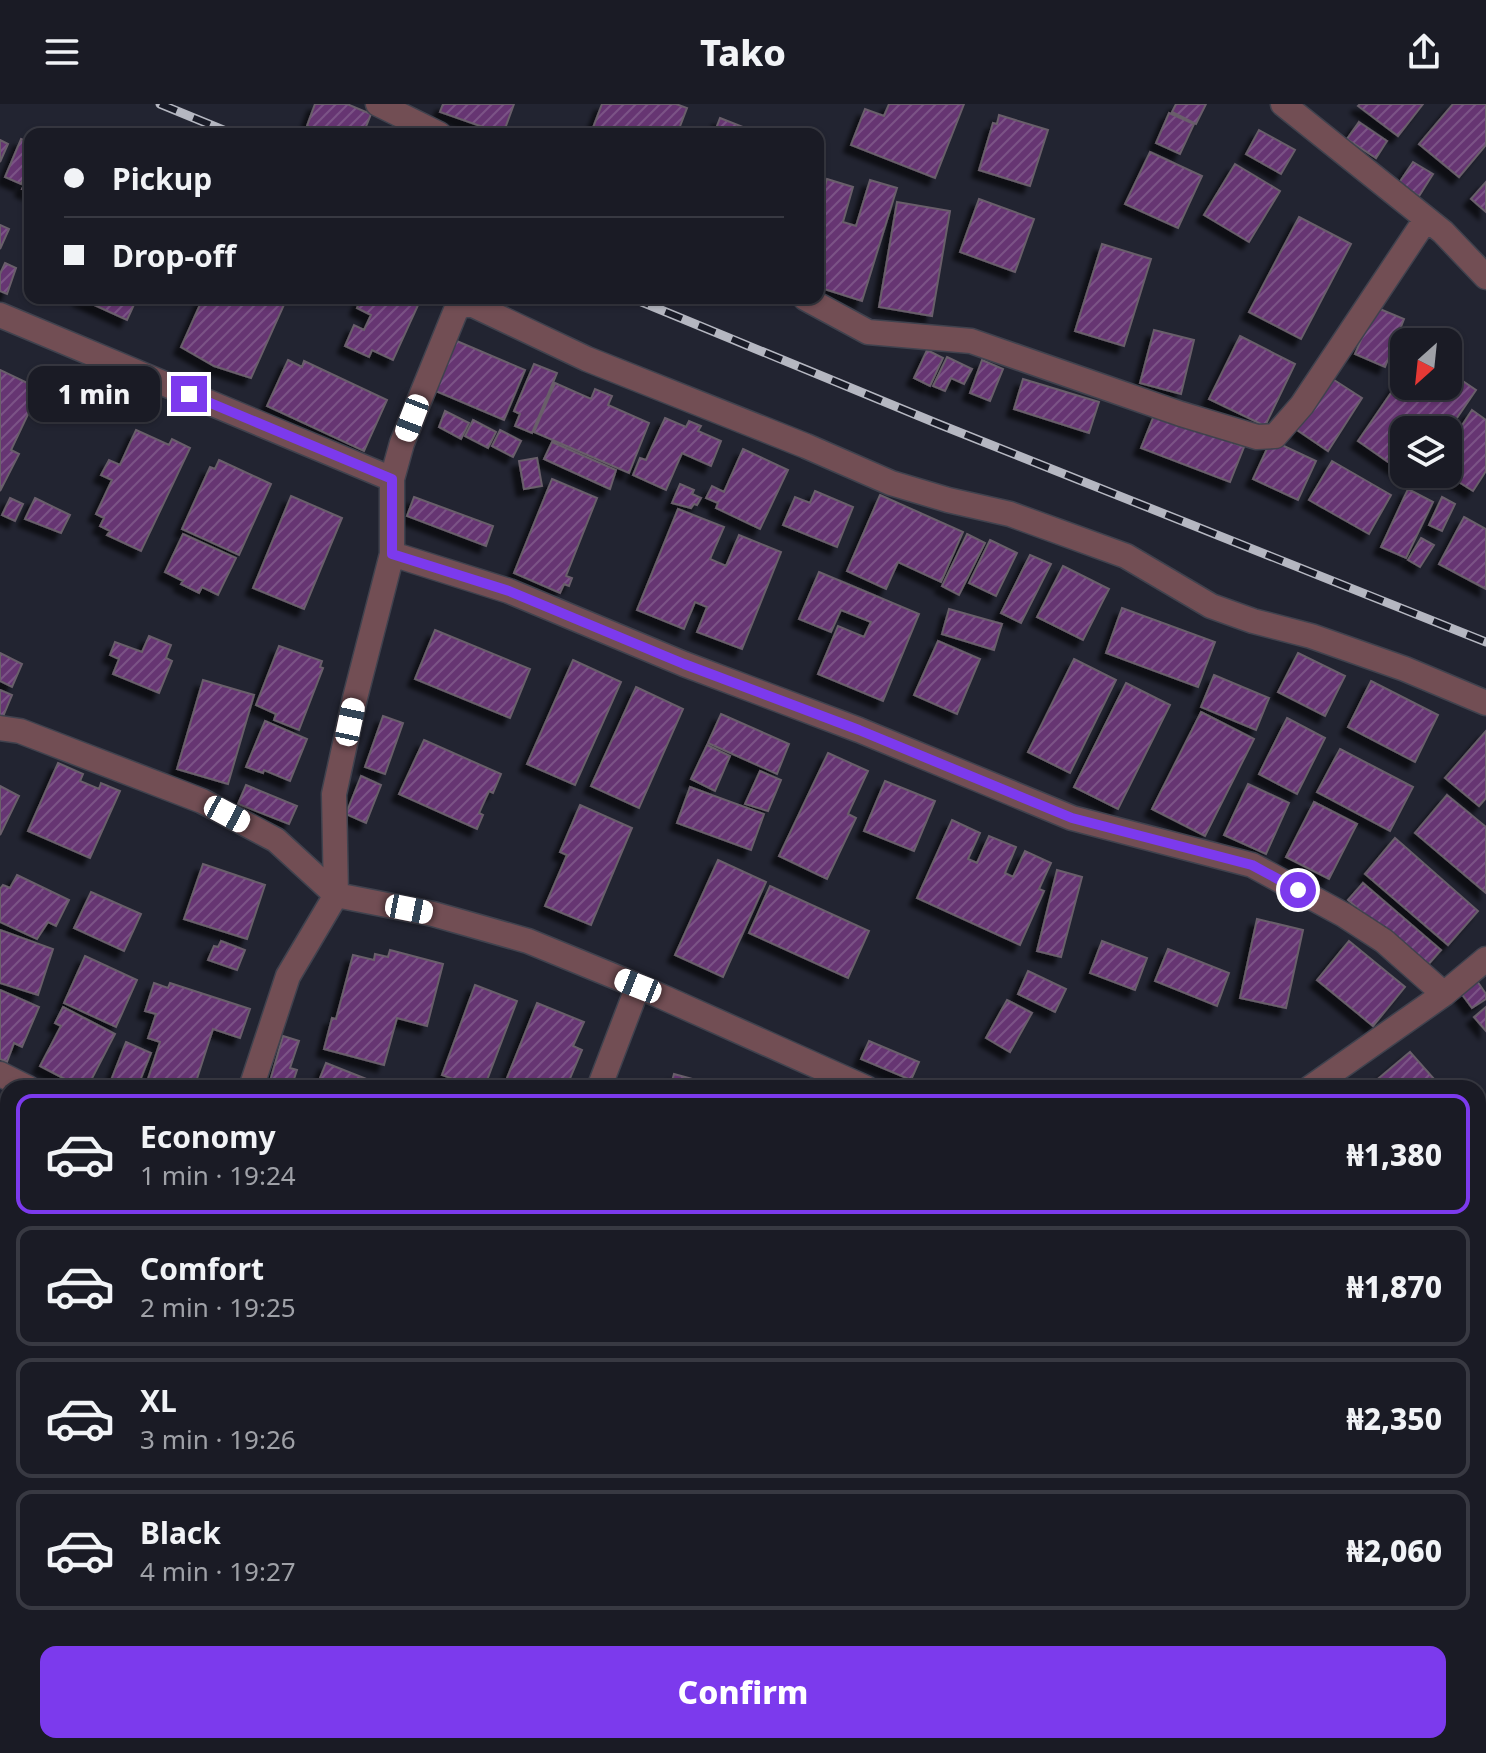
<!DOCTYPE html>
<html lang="en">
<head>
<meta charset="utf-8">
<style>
	:root { --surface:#1a1b25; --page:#23242d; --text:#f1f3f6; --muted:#9fa1a7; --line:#383942; --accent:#7c3aed }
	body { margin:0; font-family:"Noto Sans",sans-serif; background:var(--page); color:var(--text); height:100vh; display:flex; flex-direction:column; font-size:30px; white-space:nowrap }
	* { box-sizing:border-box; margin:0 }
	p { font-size:26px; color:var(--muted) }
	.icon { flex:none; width:44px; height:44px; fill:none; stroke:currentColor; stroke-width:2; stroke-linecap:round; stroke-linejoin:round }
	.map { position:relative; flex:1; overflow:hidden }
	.details { position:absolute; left:0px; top:976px; width:1486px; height:674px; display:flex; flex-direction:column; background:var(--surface); border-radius:24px 24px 0 0; box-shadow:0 2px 6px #0004,0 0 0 2px var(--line) }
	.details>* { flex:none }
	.hud { position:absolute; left:24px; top:24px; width:800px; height:176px; border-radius:16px; box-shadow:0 2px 6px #0004,0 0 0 2px var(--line); display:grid; align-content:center; height:176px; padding:0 40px; background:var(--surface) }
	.needle { width:52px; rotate:207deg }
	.buttons { position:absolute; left:1390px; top:224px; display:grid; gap:16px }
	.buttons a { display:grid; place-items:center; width:72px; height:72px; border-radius:16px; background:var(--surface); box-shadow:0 2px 6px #0004,0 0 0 2px var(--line); font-size:40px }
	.end { position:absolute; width:36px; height:36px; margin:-18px; border:10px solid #7c3aed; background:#fff; box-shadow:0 0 0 4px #fff }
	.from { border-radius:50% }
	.bubble { position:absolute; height:56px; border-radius:16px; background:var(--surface); box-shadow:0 2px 6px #0004,0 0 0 2px var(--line); font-size:26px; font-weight:800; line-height:56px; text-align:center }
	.car { position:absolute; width:24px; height:48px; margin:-24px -12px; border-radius:10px; box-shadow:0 0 6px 2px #0007; background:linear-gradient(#fff 24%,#345 0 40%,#fff 0 76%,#345 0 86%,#fff 0) }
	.hud b { display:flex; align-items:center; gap:28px; height:76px; font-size:30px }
	.hud b+b { border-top:2px solid var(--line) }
	.hud i { width:20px; height:20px; background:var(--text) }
	ul { padding:14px 0 0; list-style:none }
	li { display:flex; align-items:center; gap:24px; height:120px; margin:0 16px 12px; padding:0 24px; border:4px solid var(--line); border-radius:16px }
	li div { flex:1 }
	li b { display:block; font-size:30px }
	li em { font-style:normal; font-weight:800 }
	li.selected { border-color:var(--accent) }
	li>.icon { width:72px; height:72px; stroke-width:1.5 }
	.button { display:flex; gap:16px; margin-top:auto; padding:16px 40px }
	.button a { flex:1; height:92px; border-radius:16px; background:var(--accent); color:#fff; font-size:32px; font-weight:800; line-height:92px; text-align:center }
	header { display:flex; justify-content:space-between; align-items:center; height:104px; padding:0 40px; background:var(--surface); font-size:36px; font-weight:800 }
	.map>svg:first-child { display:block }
</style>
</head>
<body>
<header><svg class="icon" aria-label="menu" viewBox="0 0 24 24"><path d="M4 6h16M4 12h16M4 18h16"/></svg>Tako<svg class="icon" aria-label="share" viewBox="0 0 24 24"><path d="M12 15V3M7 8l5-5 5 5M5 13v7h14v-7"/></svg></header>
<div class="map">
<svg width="1486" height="1649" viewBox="0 0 1486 1649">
	<defs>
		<pattern id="building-hatch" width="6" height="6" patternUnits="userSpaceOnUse" patternTransform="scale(2)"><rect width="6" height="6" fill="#663672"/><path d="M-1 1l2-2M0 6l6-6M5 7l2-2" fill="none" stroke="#7b5386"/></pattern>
		<filter id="shadow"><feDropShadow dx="-7" dy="7" stdDeviation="2" flood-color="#0009"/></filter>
	</defs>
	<rect width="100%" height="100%" fill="#222431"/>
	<path fill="url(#building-hatch)" stroke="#695e6b" stroke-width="2" filter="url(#shadow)" d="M315,0h32l24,10 -8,20h-34l-22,-8z
		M443,0h71l-11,30 -63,-22z
		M602,0h74l11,4 -10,26h-83l-3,-1z
		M889,0h75l-29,74 -84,-33 14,-36 19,7z
		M1176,0h30l-10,20 -24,-12z
		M1360,0h63l-25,32 -40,-30z
		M1453,0h33v41l-27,32 -40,-33z
		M1169,9l25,11 -14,30 -24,-11z
		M999,11l49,15 -18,56 -51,-16 14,-47 4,1z
		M720,14l23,9 -3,7h-26z
		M1359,18l28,19 -11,17 -29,-19z
		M1259,26l36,20 -14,24 -35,-20z
		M21,35l9,4v21l-9,20 -16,-7z
		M0,36l8,4 -8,18z
		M1150,48l52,24 -24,52 -53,-24z
		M1413,58l20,12 -14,22 -20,-13z
		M1235,60l45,27 -31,51 -45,-27z
		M30,69v20l-8,-4z
		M827,75l26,8 -10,35 13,4 14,-46 27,8 -35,113 -44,-14v-78z
		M1486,78v30l-15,-13z
		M979,95l55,20 -19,53 -55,-20z
		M897,98l53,9 -18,105 -53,-9z
		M1299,113l52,27 -50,95 -52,-27z
		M0,121l9,4 -9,20z
		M1102,140l49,15 -27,87 -49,-15z
		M5,159l11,5 -9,26 -7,-3v-17z
		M79,194h58l-10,22z
		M203,194h84l-36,80 -37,-12 -33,-19z
		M361,194h48l10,5 -26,57 -21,-10 -3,7 -24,-11 9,-21 10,5 7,-15 -14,-7z
		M1375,203l29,12 -19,48 -30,-13z
		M1154,226l40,10 -13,54 -41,-11z
		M1240,232l55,28 -30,62 -56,-27z
		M452,235l73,31 -21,50 -73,-31z
		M927,246l16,8 -13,28 -16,-8z
		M947,253l25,12 -8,15 -13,-6 -6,13 -12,-5z
		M288,256l14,7 2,-6 83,39 -23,51 -97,-45z
		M982,256l21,9 -13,32 -20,-8z
		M534,260l23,9 -25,60 -17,-7 5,-12 -6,-3z
		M0,266l40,19 -29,61 8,4 -19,37z
		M1448,267l28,19 -28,41 -44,-1v43l-46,-32 46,-67v12h44z
		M1331,274l31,20 -34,53 -31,-21z
		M1023,275l76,23 -10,31 -75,-24z
		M555,279l36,16 4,-10 17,7 -4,9 41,18 -20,50 -95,-41z
		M1472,306l14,10v51l-13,20 -27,-17 2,-27z
		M445,307l24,12 -8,16 -22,-12z
		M1155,309l89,34 -14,35 -89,-34z
		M665,314l21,9 3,-6 12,5 -3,5 23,10 -10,25 -29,-13 -16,37 -33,-15 7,-17 6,2z
		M473,316l23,12 -8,16 -23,-12z
		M136,326l33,15 3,-6 18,9 -49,103 -34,-16 3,-4 -10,-5 4,-8 -8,-4 16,-34 -11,-5 8,-15 11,5z
		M500,326l21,11 -8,16 -21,-11z
		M1271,336l45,21 -18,39 -45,-21z
		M552,338l64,28 -6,19 -66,-30z
		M743,345l45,21 -28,59 -44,-21 2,-5 -12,-5 6,-12 12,6z
		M537,354l5,28 -18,3 -5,-28z
		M219,356l52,24 -32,71 -57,-26 28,-62 5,2z
		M1332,357l59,34 -22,39 -60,-34z
		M552,375l45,19 -31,78 6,2 -3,8 -5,-2 -4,9 -46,-20z
		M680,380l14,6 -2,4 9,4 -4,7 -3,-1 -3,4 -19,-5z
		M1408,385l25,13 -27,56 -25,-11z
		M815,387l38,16 -16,40 -54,-22 12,-28 15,6z
		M880,391l83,37 -22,50 -43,-20 -12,27 -39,-18z
		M291,392l51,22 -38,91 -51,-21z
		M414,393l79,29 -7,20 -79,-30z
		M1442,393l13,7 -13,27 -13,-6z
		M10,394l13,6 -8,17 -13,-6z
		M35,394l35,17 -9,18 -36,-14z
		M678,405l46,18 -14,32 16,7 13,-31 42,17 -39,97 -45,-17 10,-25 -12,-5 -11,27 -47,-19z
		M1464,413l22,12v60l-47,-25z
		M183,430l53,24 -18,37 -16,-8 -3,6 -18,-9 2,-3 -18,-9z
		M967,430l18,9 -26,52 -17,-9z
		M1421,434l13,7 -14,22 -12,-7z
		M990,436l27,13 -21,43 -27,-13z
		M1030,451l21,9 -30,59 -20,-10z
		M1063,462l46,23 -26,51 -46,-23z
		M819,468l100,42 -36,87 -65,-27 20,-48 26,11 7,-15 -30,-12 -10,22 -32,-13z
		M1122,504l93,34 -17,45 -92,-34z
		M949,505l53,15 -8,26 -52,-16z
		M435,526l95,39 -20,49 -95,-39z
		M149,532l22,9 -5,13 6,3 -13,32 -46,-19 6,-15 -9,-4 5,-13 27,10z
		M938,537l42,18 -23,55 -43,-19z
		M279,542l43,15 -2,6 3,1 -24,62 -25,-10 2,-6 -20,-9z
		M0,549l22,11 -10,23 -12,-6z
		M1298,549l47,23 -20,40 -47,-24z
		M1074,555l42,21 -46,93 -42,-21z
		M573,556l48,22 -46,103 -48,-21z
		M1214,571l55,23 -13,32 -55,-23z
		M203,576l51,15 -26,89 -51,-15z
		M1371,577l67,34 -23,47 -67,-35z
		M1126,579l44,22 -52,104 -44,-22z
		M636,583l47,22 -44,99 -48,-22z
		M0,586l12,5 -10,24 -2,-1z
		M1201,608l53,27 -49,97 -53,-27z
		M721,610l68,30 -12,30 -69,-31z
		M383,612l20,7 -18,51 -20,-7z
		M1287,614l38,20 -28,56 -38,-20z
		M265,617l42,18 -17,42 -26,-11 -1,3 -17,-6z
		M1486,627v67l-7,8 -34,-28z
		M424,636l77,34 -8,19 -4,-2 -10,22 4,2 -6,14 -78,-35z
		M707,641l23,11 -15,35 -24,-12z
		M1340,645l73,38 -23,44 -73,-39z
		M828,649l40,18 -20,43 8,4 -29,61 -48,-23z
		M58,659l25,11 -3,7 19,8 2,-6 19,8 -30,67 -62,-27z
		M760,667l21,9 -13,31 -23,-7z
		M361,672l20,9 -15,38 -20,-9z
		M885,677l50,20 -21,50 -50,-20z
		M1248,680l41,19 -23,51 -42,-19z
		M246,681l51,21 -8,18 -51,-20z
		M0,682l19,10 -19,39z
		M690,683l74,27 -13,36 -74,-27z
		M1447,691l39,32v66l-71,-60z
		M1314,698l43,22 -28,55 -43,-22z
		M580,701l52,23 -41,97 -46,-19 22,-51 -7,-3z
		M952,716l28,13 -12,26 9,4 12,-27 27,11 -11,26 8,4 12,-26 26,12 -12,26 5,2 -24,54 -103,-47z
		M1395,734l83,73 -30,34 -83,-71z
		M718,756l48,22 -43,95 -48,-22z
		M203,760l62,21 -18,54 -63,-20z
		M1057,766l25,7 -21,80 -24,-6z
		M17,771l52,25 -13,26 -8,-4 -11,17 -37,-17v-33l3,-4 7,3z
		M1363,779l78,67 -15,17 -78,-67z
		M770,782l99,45 -21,47 -99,-45z
		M91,788l50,22 -17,37 -50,-23z
		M1257,815l46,11 -17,78 -46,-10z
		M0,826l53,19 -15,46 -38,-12z
		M221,837l24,9 -8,20 -29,-10 6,-14 4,1z
		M1102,837l45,17 -12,32 -45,-17z
		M1349,837l56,46 -32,39 -56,-46z
		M1168,845l61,24 -12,33 -62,-25z
		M390,846l53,14 -16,62 -30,-8 -13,47 -60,-16 8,-31 4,1 17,-64 21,5 1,-6 13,3z
		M85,852l52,24 -21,47 -52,-24z
		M1028,867l38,18 -11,23 -37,-18z
		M1475,874l11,16v5l-14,9 -14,-19z
		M154,879l14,5 2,-5 80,26 -10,29 -27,-9 -19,59h-49l15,-46 -12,-4 8,-24 -11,-3z
		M475,881l42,16 -33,87h-7l-35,-13z
		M0,886l39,17 -17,40 -8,-4 -7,19 -7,-3z
		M1007,896l25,13 -22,39 -24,-14z
		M537,899l47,19 -11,24 9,4 -16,38h-63z
		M63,903l52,27 -28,54h-5l-42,-22 21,-40 -6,-3z
		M1486,903v24l-12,-14z
		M283,932l16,5 -9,27 7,2 -6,18h-23z
		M869,937l50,21 -8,18 -50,-21z
		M126,938l25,11 -14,35h-29z
		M1410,948l32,36h-67l-3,-4z
		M326,959l58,23v2h-68z
		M674,970l22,6 -3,8h-23z
		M1478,1024l8,10v46l-8,7z
		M0,1062l8,2v68l-8,-2z
		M1483,1119l3,3v64l-3,3 -5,-5v-60z
		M1486,1250v81l-8,7v-80z
		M0,1365h8v55h-8z
		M1478,1553l8,6 -2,9 2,3 -3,4 -5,-3z
		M10,1642h111v7h-111z
		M265,1642h70l-1,7h-69z
		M446,1642h48l-1,7 -47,-1z
		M784,1642l1,7h-43l-1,-6z
		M1271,1642h8l3,7h-26z
		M1430,1642h12l3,7h-17l-2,-5z
		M1444,1642h31l9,7h-37z
		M1132,1643l2,6h-22z"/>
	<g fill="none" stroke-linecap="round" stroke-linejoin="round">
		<g stroke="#40424e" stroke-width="17">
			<path id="lane" d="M1349,1642l8,7"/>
		</g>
		<g stroke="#40424e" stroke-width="27">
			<path id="street" d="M378,0l61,30
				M1283,0l160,128 43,45
				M805,194l63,34 103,9 210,73 76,23 18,-1 27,-31 124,-186
				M0,211l392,164
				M392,450l117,37 175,73 175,66 213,88 180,47 92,50 40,26 60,53
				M0,624l20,3 182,70 74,39 60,55 97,19 95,27 110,45 228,102
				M0,970l28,14
				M251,984l37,-112 48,-81 -2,-101 21,-96 37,-144v-75l10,-36 54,-133 7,-5h10l114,54 219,87 85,37 57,17 62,14 116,42 85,50 42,15 58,15 94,33 81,34
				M599,984l39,-102
				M1310,984l134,-94 42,-35
				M1478,1430l8,6
				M166,1649v-7"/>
		</g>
		<use href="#lane" stroke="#724e54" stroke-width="14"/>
		<use href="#street" stroke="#724e54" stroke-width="24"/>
		<g stroke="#b5b7c1" stroke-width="9">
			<path id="rail" d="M160,0l73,30
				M632,194l304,125 550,219"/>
		</g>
		<use href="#rail" stroke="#191b27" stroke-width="6" stroke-dasharray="18" stroke-linecap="butt"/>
	</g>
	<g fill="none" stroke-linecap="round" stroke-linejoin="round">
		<path stroke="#7c3aed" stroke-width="10" d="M189,290l203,85v75l117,37 175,73 175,66 213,88 180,47 46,25"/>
	</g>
</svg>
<div class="buttons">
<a><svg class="needle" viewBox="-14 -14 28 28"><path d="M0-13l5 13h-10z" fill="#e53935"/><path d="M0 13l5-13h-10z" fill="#9fa1a7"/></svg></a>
<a><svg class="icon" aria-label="layers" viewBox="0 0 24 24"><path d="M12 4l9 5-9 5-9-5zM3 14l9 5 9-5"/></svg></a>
</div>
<i class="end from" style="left:1298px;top:786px"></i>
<i class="end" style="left:189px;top:290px"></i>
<div class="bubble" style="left:28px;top:262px;width:132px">1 min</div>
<i class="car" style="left:412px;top:314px;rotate:201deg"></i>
<i class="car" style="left:350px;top:618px;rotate:12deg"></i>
<i class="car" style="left:227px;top:710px;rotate:118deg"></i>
<i class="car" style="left:409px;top:805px;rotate:101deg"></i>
<i class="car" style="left:638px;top:882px;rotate:292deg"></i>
<div class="hud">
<b><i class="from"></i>Pickup</b>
<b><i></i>Drop-off</b>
</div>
<section class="details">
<ul>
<li class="selected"><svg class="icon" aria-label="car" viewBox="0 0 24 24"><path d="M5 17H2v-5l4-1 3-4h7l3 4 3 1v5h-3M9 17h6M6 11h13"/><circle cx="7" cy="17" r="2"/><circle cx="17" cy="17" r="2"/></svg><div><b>Economy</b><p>1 min · 19:24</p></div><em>₦1,380</em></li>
<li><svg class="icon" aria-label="car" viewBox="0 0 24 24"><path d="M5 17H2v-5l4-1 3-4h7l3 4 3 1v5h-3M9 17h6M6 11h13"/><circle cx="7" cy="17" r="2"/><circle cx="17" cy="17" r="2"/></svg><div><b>Comfort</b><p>2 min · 19:25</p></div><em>₦1,870</em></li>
<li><svg class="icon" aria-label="car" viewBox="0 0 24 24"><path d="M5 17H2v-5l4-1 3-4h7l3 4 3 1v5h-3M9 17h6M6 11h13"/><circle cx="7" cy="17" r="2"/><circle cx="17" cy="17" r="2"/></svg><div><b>XL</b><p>3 min · 19:26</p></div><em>₦2,350</em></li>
<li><svg class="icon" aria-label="car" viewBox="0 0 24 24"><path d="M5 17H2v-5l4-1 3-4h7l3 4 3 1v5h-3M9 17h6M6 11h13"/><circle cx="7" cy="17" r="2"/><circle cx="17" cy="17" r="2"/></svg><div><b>Black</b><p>4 min · 19:27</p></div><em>₦2,060</em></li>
</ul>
<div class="button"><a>Confirm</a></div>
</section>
</div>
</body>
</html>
